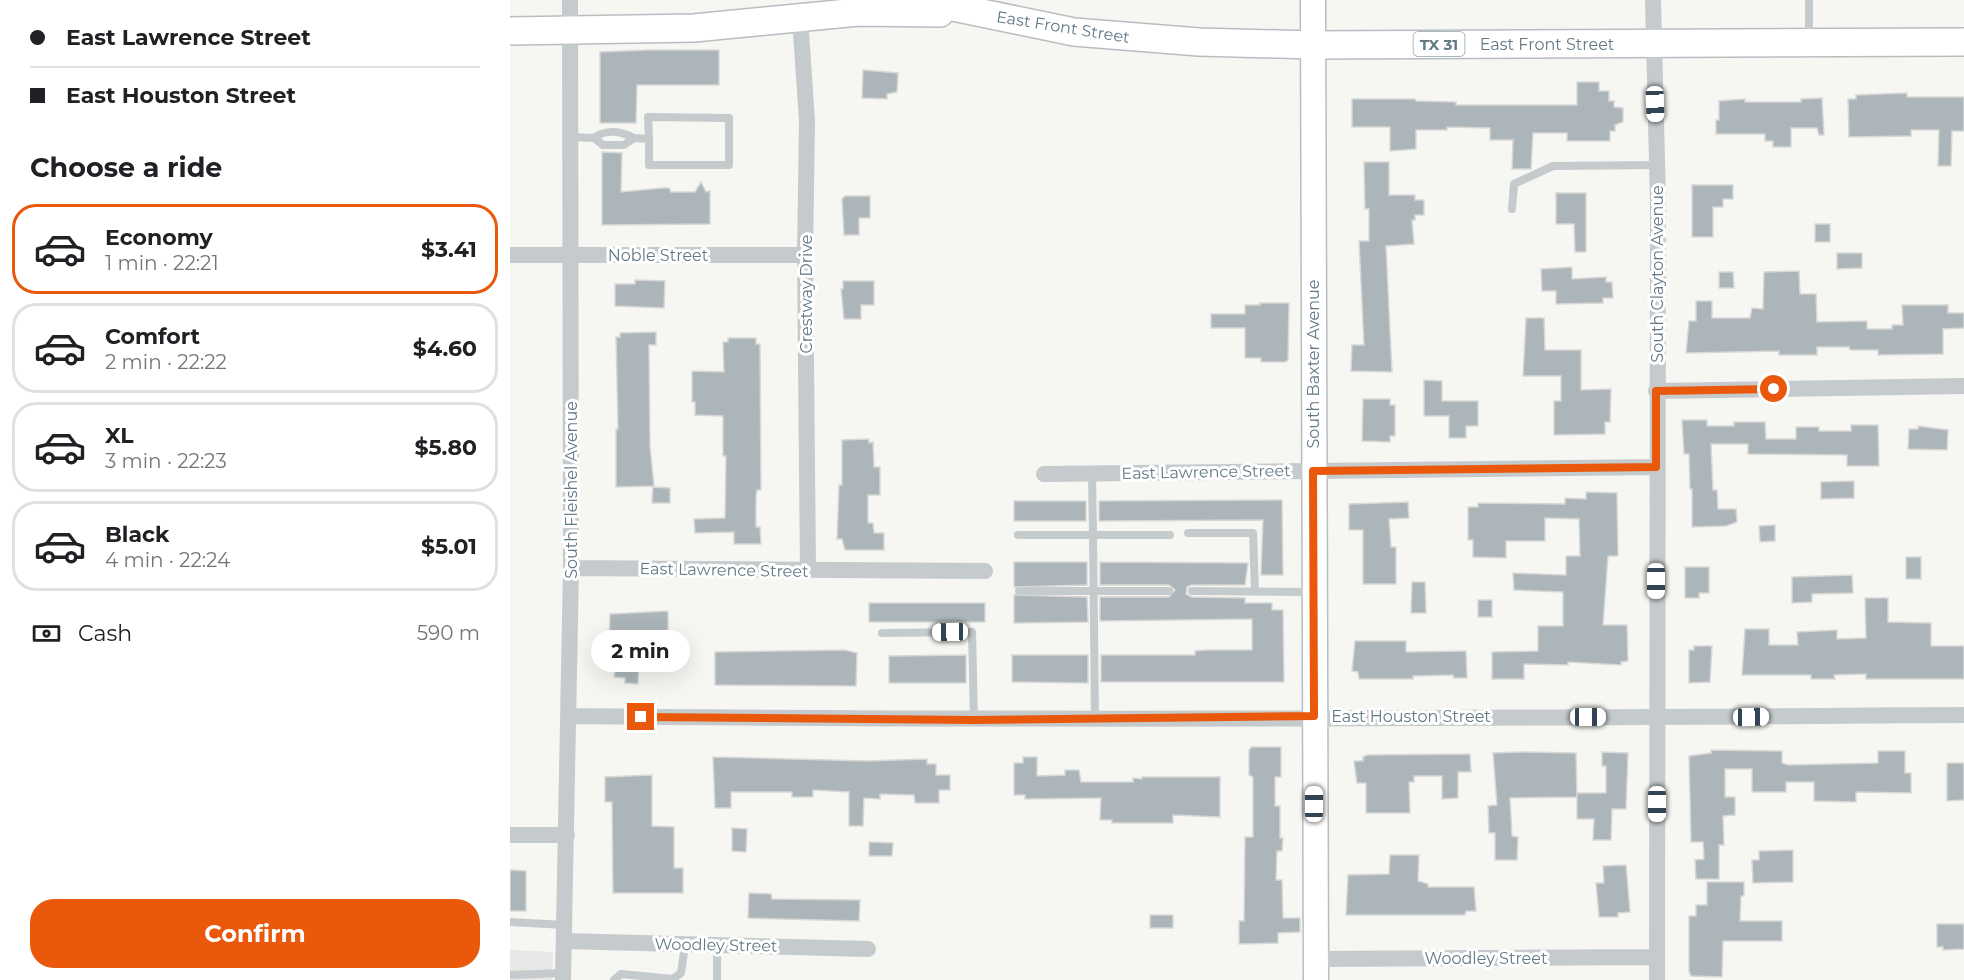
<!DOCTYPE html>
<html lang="en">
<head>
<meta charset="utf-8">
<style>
	:root { --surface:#fff; --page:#f6f6f6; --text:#202124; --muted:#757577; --line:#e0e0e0; --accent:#ea580c }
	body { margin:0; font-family:Montserrat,sans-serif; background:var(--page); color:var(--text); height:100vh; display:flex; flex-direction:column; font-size:22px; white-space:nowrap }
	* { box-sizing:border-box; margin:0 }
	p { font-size:20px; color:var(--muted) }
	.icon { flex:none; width:33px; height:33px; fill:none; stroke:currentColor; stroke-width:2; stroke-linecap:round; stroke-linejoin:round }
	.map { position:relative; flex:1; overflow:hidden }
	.side { display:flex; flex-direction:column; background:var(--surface); width:510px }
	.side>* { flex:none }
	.top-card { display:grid; align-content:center; height:132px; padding:0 30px; background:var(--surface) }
	.end { position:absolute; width:27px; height:27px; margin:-14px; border:8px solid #ea580c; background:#fff; box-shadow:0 0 0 3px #fff }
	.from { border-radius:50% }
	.bubble { position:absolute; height:42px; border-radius:21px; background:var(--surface); box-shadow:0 6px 24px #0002; font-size:20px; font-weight:700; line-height:42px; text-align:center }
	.car { position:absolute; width:18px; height:36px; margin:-18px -9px; border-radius:8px; box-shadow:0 0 4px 2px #0007; background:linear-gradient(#fff 24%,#345 0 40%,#fff 0 76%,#345 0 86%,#fff 0) }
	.top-card b { display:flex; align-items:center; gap:21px; height:57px; font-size:22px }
	.top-card b+b { border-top:2px solid var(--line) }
	.top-card i { width:15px; height:15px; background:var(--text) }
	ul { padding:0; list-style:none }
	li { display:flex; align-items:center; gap:18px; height:90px; margin:0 12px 9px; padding:0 18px; border:3px solid var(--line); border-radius:24px }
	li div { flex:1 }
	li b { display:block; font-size:22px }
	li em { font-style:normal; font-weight:700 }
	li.active { border-color:var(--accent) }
	li>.icon { width:54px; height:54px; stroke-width:1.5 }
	h2 { padding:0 30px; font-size:27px; line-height:72px }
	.pay { display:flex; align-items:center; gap:15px; height:66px; padding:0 30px; font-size:22px }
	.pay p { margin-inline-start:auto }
	.button { display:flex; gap:12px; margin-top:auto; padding:12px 30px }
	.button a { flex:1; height:69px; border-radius:24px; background:var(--accent); color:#fff; font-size:24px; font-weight:700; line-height:69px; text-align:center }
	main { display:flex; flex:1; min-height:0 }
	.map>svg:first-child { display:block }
</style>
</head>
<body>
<main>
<section class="side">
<div class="top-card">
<b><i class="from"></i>East Lawrence Street</b>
<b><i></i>East Houston Street</b>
</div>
<h2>Choose a ride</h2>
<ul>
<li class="active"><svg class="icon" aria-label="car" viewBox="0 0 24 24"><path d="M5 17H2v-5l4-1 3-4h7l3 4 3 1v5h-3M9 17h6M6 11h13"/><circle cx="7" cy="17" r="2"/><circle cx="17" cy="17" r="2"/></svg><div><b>Economy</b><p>1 min · 22:21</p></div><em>$3.41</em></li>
<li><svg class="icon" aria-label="car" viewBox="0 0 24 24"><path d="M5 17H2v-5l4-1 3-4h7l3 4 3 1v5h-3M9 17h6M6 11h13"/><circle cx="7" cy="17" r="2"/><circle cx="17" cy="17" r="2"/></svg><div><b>Comfort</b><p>2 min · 22:22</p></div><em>$4.60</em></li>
<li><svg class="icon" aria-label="car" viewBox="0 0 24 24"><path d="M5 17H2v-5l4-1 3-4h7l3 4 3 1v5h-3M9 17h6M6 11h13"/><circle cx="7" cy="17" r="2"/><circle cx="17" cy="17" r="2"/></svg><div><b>XL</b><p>3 min · 22:23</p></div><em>$5.80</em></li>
<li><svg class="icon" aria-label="car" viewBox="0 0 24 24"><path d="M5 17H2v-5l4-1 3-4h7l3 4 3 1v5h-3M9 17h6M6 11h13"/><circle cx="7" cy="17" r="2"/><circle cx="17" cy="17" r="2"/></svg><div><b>Black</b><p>4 min · 22:24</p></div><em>$5.01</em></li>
</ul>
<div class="pay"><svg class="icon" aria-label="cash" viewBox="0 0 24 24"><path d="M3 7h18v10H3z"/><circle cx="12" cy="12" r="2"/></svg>Cash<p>590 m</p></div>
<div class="button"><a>Confirm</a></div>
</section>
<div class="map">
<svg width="1454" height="980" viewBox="0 0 1454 980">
	<rect width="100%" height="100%" fill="#f6f6f2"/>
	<path fill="#e7e8e6" d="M0,950l43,2 -1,28h-42z"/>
	<path fill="#acb6ba" stroke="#d8d7d5" stroke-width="1.5" d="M137,50h72v35h-82l-1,38h-36v-71z
		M353,70l35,3 -1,19 -10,2v5l-25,-1z
		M1067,82h22v9h10v10h5v6l9,1v14l-8,3v6h-5v10h-43v-8h-34l-2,36h-19l1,-29h-23v-12l-43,-1v3h-31v19l-26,2v-24h-38v-28h63l1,2 40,1v3h121z
		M1397,93v4h57v34h-12l-1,35h-13l1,-36h-28v6l-62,1 -1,-38h8v-4z
		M1312,98l2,37h-5l-2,-7h-26v19h-18v-6h-8v-7h-49v-14h3v-19l26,-2v3h56v-3z
		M92,152l20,1 -1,39 41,-4h7l2,4h24l6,-10 5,10 4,-1v33l-108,1z
		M854,162h25v33h26v5h9v15h-9v5h-3l2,24 -28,2 6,126 -41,-1 1,-26h12l-5,-104h10v-32h-4z
		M1182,185h41v14h-10v8h-10v30h-21z
		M1046,193h30v59h-11l-1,-28h-18z
		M335,196h25v22h-11v17h-15l-2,-36z
		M1305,224h15v18h-15z
		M1327,253h25v15l-25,1z
		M1062,267v12l34,-2v5h6l1,16h-10v5l-47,1v-13h-14l-1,-22z
		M1289,271l1,23h16l1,28 50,-1v8h25v-4h11l-1,-20h46v8h16v15l-21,1v25l-65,1v-5h-28l-1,-3h-32v8h-38v-4l-93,2 3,-32h7v-20h16v17h38l2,-10 11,1 1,-37z
		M1209,272h14l1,16h-15z
		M125,280l30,1 -1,27 -49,-2v-22h20z
		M333,281h31v24h-13v14h-17l-3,-30h2z
		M750,303h29l-1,57 -3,2h-24v-4h-16v-30h-34v-14h34v-9h15z
		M1016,318h18l1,32h36v40l30,-1 -1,33h-5v12l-51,1v-34h7v-25h-38z
		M146,332v13h-7l1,101 4,40 -38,1v-58h2l-2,-92h4v-4z
		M218,338h28v6h4l1,146h-4l-1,7v30h4l1,17h-27v-12l-39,1 -1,-14 31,-1 1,-62h-3v-40l-28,-1v-13h-3v-31l32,1 -1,-30h5z
		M914,380l18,1v20h36v25h-12v12h-17v-22h-25z
		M853,399h27v6h5v31h-5v6l-28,-1z
		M1172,420h25v6h27v-4h31l1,17h30v-12h23v4h32v-6h27l1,41h-32v-11l-99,-1v-10h-37l2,46h4l1,19h18l1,13 -11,4 -34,1v-38h-2l-1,-35h-5z
		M1408,426l30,4 -1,20 -39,-1 1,-20h9z
		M359,439v4l4,-1 1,25h6v28h-12v28h5l1,10h10v17h-39l-3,-11h-5l2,-54h3v-45z
		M1344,481v17l-33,1v-17z
		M143,487l17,1v15h-18z
		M1076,492l31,1 1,63h-10l-5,69h24l1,36 -7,1v3l-53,-3v3l-44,-1v15h-32v-27l46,-1v-25h25v-34l-49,-2 -1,-17 53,2v-19h14l-1,-37 -34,-1v23h-39v17l-33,-1v-17h-5v-33h10v-4l87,1v-6l21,1z
		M772,500l1,75h-22l2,-55 -164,1v-20z
		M504,501h72v20h-72z
		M898,502l1,16 -20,1 2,28h5v37h-33v-54h-14v-26z
		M1265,525v16l-15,1 -1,-16z
		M1396,557h15v22h-15z
		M504,562h73v23l-73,2z
		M590,562l148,1 -3,22h-54l-4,2 -1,7 6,3 53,1v5h27v7h11l1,72h-183v-27h94v-4l10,-1h47v-31l-152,2v-24h69l6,-7 -6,-5h-69z
		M1175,567h24v26h-10v5h-14z
		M1342,575l1,18 -41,1v8l-20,1v-26z
		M902,582h13l1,31h-15z
		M504,595l73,2 1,25 -74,1z
		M1355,598h23v24l43,1v23h33v33h-98v-5l-32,1 1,4h-24v-4h-69l3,-46h24v16h29l-1,-13 40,-2v9l29,-1z
		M968,600h14v17h-14z
		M359,603h116v19h-116z
		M158,611v23h-28l-2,50 -13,-1v-5l-11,-1 1,-6 -7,-1 2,-56z
		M845,641h51v11l60,-1 1,27h-13l-1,-3 -40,1v3h-54l-1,-7 -6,-1z
		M1184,646h18l-2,36 -21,1v-33h5z
		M335,650l12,3 -1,33 -141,-1v-33z
		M456,655v28h-77v-27z
		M502,655h76v28l-76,-1z
		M742,747h29v30h-6v29h5v32h3l-1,13h-5l-1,29h6l1,38h17v14l-22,1v10l-39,1v-23h5l1,-84h8v-60l-4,-2v-25z
		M1201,750l71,1v12l6,2 90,-2v-12h27v22h6v20l-55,-1v10l-42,-1v-19h-28v10h-34v-23h-27v28h10v18l-12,1 1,29h-5v34h-23l-1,-19 9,-1 -1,-17h-12l-2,-86 22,-3z
		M1012,752l54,1 1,44 -67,1 2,38 6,1 -1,23h-22v-27h-6l-1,-27 9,-1 -4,-52z
		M1092,752l26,1 -2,56h-14l-1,31h-18l1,-21h-17v-26h29v-27h-4z
		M960,754l1,18h-13v26l-16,1v-23h-28v6h-5l1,31h-44v-30h-9l-3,-22h9v-4l4,-2z
		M203,757l154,4 60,-2v5h9v11h14v15h-11v13h-24l-1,-8 -34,-1v5l-16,-1 -1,28h-14v-34l-36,-2v7h-21v-5h-61v16h-16z
		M513,757h14v19l28,-1v-5h14l2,12h52v-4l9,1v-2h78v40l-47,-2v8h-61v-3h-12l1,-22 -76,1v-4h-11v-32h9z
		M1437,763h17v37l-17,1z
		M142,775v51l22,1v41h9v25h-70l-1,-91h-7v-25z
		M222,828l15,1 -1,23 -14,-1z
		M359,842l24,1 -1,13h-23z
		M1283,850v32l-40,1 -1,-23h7v-9z
		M880,855h29l-1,26 10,3v3h46l2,24h-10l-1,4h-119l2,-40 41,-1z
		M1116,865l4,47 -12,1v4h-19l-3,-34h8l-1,-17z
		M0,870l16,1v40h-16z
		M1197,882h37v14h-3l-1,25h42v20h-59l-1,36 -31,-1 -2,-5v-55h7v-11h11z
		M239,893l22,1 1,5 88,1 -1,21 -111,-3z
		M640,915h23v13h-23z
		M1427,924h27v25l-21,1v-3h-6z"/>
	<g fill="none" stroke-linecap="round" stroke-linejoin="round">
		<g stroke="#b7bdc1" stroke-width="27">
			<path id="secondary" d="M803,0l3,980"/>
		</g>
		<g stroke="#b8bdc0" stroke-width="30">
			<path id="primary" d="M409,0l155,32 125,10 115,3 650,-3
				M0,31l184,-3 164,-16 82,1"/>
		</g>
		<path stroke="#c5cacc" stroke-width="8" d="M1299,0v39
			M61,137l23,1 9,7h21l10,-7c-13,-7 -28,-9 -40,0
			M124,138l15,1 -1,-22 81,1v47h-80v-26
			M1002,209l2,-25 39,-18 104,-1
			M678,533h65l2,58
			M508,535h75l-1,-61
			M509,591h150
			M682,591l121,1
			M372,633l90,-1 2,88
			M585,719l-2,-184h77
			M0,922l55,3
			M0,975l53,-2
			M104,980l7,-6 52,5 8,-6 4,-28
			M207,980v-35"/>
		<path stroke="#c5cacc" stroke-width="16" d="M1143,0l5,203 -1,777
			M290,18l7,103 -2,134 3,316
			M0,255h295
			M1146,391l308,-5
			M534,474l612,-7
			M61,568l414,3
			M59,716c465,5 930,2 1395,-1
			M0,835h57
			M54,941l304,8
			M805,959l342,-2
			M53,980l8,-412 -1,-568"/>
		<use href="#secondary" stroke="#fff" stroke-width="24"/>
		<use href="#primary" stroke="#fff" stroke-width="27"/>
	</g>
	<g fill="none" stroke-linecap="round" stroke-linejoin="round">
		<path stroke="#ea580c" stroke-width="8" d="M131,717l333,3 340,-4 -1,-245 343,-4v-76l118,-2"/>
	</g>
	<g text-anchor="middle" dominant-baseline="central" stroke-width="6" stroke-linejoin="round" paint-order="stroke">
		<rect fill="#fff" stroke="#91a1aa" stroke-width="1.5" x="903.5" y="32" width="51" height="24" rx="4.5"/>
		<g font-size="15" font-weight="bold" fill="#627986">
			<text x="929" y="44">TX 31</text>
		</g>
		<g font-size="16" fill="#627986" stroke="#fff">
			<text transform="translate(553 27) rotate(9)">East Front Street</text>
			<text x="1037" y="44">East Front Street</text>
			<text x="148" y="255">Noble Street</text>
			<text transform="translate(1147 274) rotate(-90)">South Clayton Avenue</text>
			<text transform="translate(296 294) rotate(-90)">Crestway Drive</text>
			<text transform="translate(803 364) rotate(-90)">South Baxter Avenue</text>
			<text transform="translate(696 472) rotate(-1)">East Lawrence Street</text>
			<text transform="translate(61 490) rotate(-90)">South Fleishel Avenue</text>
			<text transform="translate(214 570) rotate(1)">East Lawrence Street</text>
			<text x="901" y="716">East Houston Street</text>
			<text transform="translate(206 945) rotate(1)">Woodley Street</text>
			<text x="976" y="958">Woodley Street</text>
		</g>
	</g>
</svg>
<i class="end from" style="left:1264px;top:389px"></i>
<i class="end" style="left:131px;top:717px"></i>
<div class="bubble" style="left:81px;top:630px;width:99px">2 min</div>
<i class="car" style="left:1145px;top:104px;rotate:178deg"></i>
<i class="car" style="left:1146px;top:581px;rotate:180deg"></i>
<i class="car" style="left:440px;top:632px;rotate:269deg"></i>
<i class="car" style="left:1078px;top:717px;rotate:90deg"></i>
<i class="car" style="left:1241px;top:717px;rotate:89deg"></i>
<i class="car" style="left:804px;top:804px;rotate:0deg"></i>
<i class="car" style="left:1147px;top:804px;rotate:180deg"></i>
</div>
</main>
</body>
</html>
